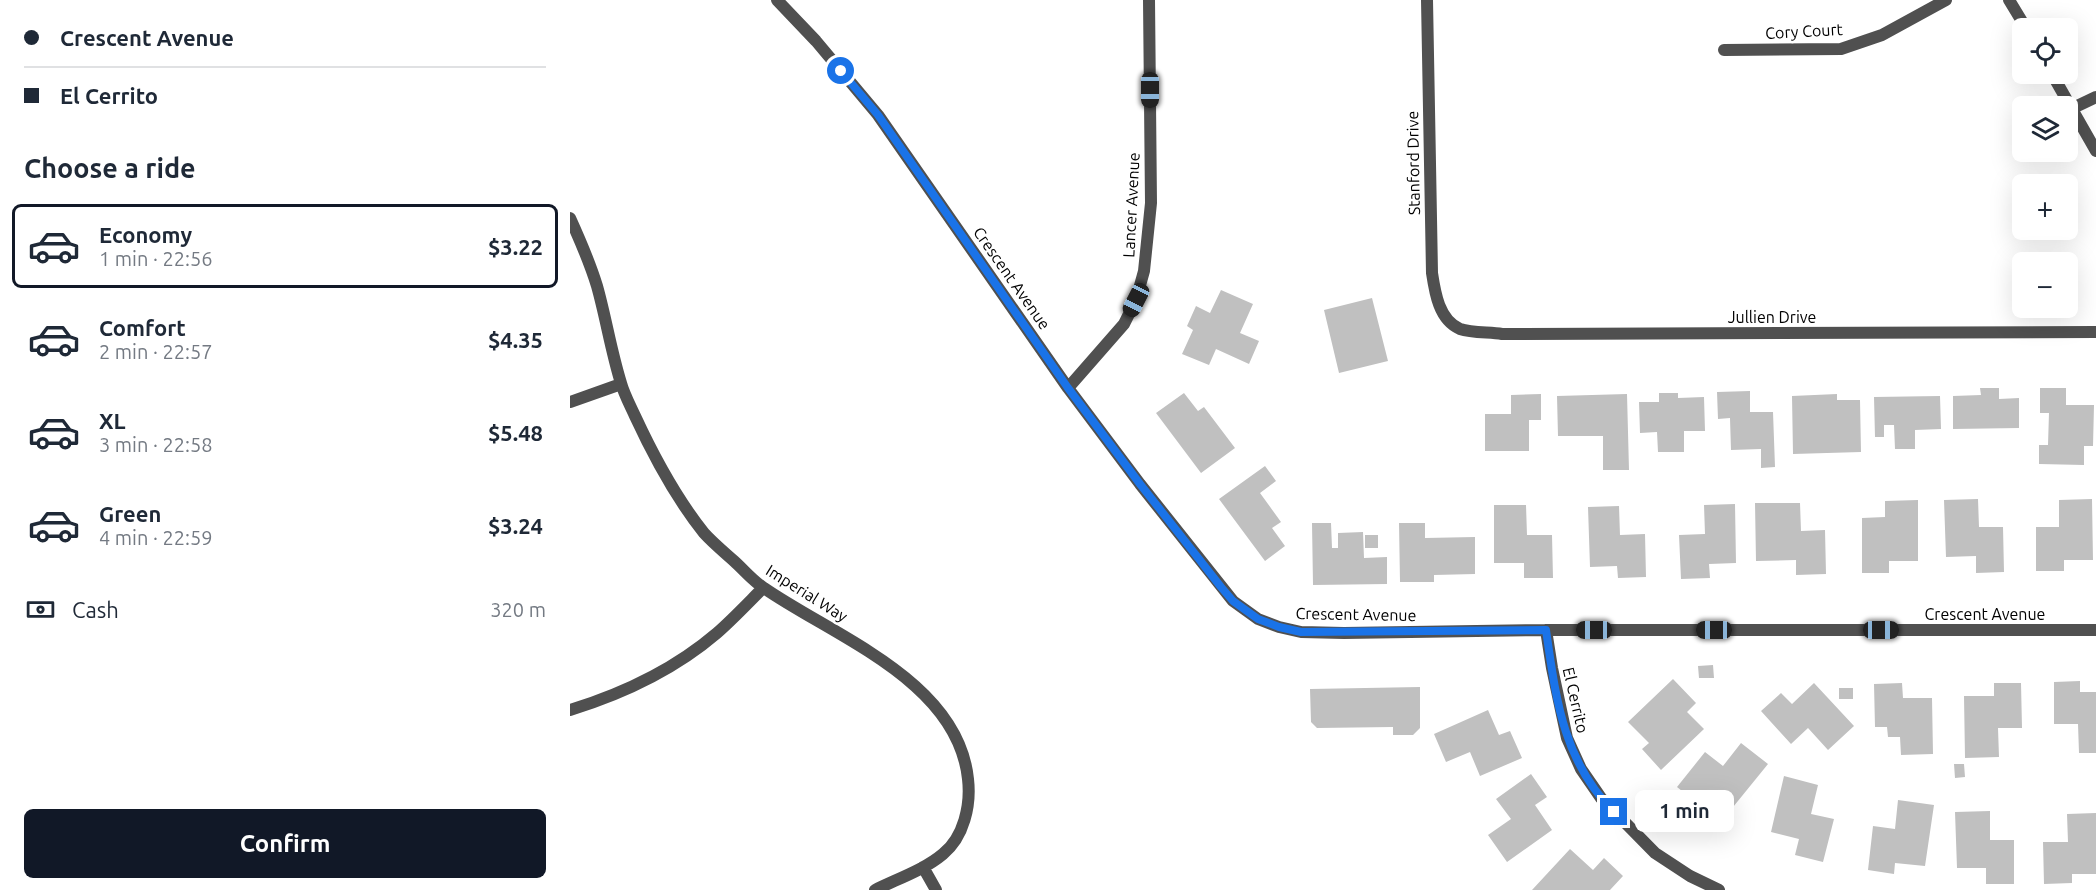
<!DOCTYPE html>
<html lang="en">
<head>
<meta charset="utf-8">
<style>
	:root { --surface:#fff; --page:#f6f6f7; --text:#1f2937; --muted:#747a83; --line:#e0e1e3; --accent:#111827 }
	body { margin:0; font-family:Ubuntu,sans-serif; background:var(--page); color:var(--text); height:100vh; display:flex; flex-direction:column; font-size:22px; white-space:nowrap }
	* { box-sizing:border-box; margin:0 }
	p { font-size:20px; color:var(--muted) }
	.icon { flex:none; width:33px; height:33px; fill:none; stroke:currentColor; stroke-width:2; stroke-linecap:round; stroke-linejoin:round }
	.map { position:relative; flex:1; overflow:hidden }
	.sheet { display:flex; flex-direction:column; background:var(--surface); width:570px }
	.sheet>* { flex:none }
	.guide { display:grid; align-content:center; height:132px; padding:0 24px; background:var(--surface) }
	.buttons { position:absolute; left:1442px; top:18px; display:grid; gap:12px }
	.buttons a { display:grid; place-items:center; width:66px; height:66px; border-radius:9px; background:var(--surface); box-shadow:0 6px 24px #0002; font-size:30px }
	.end { position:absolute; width:27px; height:27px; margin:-14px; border:8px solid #1a73e8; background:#fff; box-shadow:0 0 0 3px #fff }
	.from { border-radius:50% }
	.bubble { position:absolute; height:42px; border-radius:9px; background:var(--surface); box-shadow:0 6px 24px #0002; font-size:20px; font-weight:700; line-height:42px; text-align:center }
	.car { position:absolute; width:18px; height:36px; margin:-18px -9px; border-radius:8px; box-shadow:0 0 4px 2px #0007; background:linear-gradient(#222 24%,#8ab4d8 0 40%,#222 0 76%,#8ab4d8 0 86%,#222 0) }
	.guide b { display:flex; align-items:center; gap:21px; height:57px; font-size:22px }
	.guide b+b { border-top:2px solid var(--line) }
	.guide i { width:15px; height:15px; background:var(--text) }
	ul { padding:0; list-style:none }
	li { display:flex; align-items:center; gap:18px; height:84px; margin:0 12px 9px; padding:0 12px; border:3px solid transparent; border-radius:9px }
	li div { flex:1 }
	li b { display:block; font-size:22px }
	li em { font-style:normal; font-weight:700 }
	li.on { border-color:var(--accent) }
	li>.icon { width:54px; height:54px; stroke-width:1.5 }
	h2 { padding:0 24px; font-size:27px; line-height:72px }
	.pay { display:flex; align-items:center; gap:15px; height:66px; padding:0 24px; font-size:22px }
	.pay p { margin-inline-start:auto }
	.primary-button { display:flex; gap:12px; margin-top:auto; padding:12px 24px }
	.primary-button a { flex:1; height:69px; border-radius:9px; background:var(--accent); color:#fff; font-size:24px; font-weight:700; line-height:69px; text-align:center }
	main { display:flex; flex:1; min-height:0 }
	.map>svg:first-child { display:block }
</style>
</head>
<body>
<main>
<section class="sheet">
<div class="guide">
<b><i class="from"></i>Crescent Avenue</b>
<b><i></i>El Cerrito</b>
</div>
<h2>Choose a ride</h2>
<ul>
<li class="on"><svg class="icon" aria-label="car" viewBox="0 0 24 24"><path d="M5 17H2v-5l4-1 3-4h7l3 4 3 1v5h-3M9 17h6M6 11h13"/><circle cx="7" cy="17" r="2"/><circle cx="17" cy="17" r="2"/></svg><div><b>Economy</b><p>1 min · 22:56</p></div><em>$3.22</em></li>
<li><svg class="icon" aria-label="car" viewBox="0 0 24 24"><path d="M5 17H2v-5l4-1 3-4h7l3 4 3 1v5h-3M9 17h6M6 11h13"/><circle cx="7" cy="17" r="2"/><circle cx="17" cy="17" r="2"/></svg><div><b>Comfort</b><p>2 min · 22:57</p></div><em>$4.35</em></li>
<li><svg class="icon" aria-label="car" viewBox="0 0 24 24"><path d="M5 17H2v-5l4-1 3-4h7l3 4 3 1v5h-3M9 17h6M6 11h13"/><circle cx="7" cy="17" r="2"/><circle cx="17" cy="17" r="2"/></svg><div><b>XL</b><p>3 min · 22:58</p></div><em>$5.48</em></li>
<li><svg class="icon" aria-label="car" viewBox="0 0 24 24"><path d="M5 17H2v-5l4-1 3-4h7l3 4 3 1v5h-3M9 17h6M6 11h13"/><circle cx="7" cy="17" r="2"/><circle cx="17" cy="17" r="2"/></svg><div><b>Green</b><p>4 min · 22:59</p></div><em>$3.24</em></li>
</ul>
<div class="pay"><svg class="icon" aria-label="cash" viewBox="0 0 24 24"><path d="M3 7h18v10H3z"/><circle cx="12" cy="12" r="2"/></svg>Cash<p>320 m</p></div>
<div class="primary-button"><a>Confirm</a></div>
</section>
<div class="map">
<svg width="1526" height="890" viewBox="0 0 1526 890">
	<rect width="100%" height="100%" fill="#fff"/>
	<path fill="#c0c0c0" d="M651,290l32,14 -13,29 19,8 -10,23 -33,-15 -7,16 -27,-11 11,-24 -6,-4 9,-20 14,7z
		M802,298l16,63 -49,12 -15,-63z
		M1410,388h19v11l20,-1v30l-66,1v-33l28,-1z
		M1470,388h26v17h28l-1,41h-9v19l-45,-1v-19h9l1,-32h-9z
		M1180,391v21h23l2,55 -14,1v-19l-30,1 -1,-32 -12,1 -1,-27z
		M614,393l14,18 6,-4 31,41 -34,25 -45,-60z
		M1089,393h19v5l26,-1 1,34h-21v21h-26l-1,-20 -17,1 -1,-31h20z
		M971,394v26h-12v31h-44v-37h26v-19z
		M1057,394l2,76h-26v-34h-45l-1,-40z
		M1267,394v6h23l1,52 -68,2 -1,-58z
		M1370,396l1,33 -26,1v19h-20l-1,-24h-10v12h-9l-1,-40z
		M695,466l11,15 -16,12 21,29 -9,6 13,18 -20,15 -46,-62z
		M1408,499l1,28h24l1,45 -28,1v-17l-30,1 -2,-57z
		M1522,499l1,61h-29v11h-28v-44h23v-27z
		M1348,500v61h-29v12h-27v-55l23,-1v-16z
		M1185,503h45l1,28 24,-1 1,44 -30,1v-15l-40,1z
		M1165,504l1,59 -27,1 1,14 -29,1 -2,-44 26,-1 -1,-29z
		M924,505h32l1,30h25l1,43h-29v-15h-30z
		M1049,506l1,29 25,-1 1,43 -28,1 -1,-12 -27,1 -2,-60z
		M742,523h19l1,25h6v-15l25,-1 1,26 23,-1v27l-74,1z
		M829,523h26v15l50,-1v37l-41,1v7h-34z
		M795,535h13v13h-13z
		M1143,665l1,13h-15l-1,-12z
		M1103,679l23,24 -9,9 17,17 -43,41 -19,-21 7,-6 -21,-21z
		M1510,681v11h16v61h-17l-1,-29h-24v-42z
		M1244,683l40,43 -26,24 -20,-22 -17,16 -30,-33 20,-18 11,11z
		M1332,683l1,15h29l1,56 -32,1 -1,-18h-12l-1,-10h-12l-1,-43z
		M1424,683h27l1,45h-24l1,29 -34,1 -1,-62h30z
		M850,687v41l-7,7h-20v-8l-76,1 -6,-6 -1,-33z
		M1269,688h14v11h-14z
		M918,710l11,25 11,-4 12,27 -42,18 -10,-24 -24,10 -12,-28z
		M1171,743l27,21 -39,48 -23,-18 -8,10 -21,-17 28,-35 18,14z
		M1384,764h10l1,13 -10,1z
		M961,774l16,23 -12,8 17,25 -45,32 -19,-27 23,-16 -15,-20z
		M1214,776l34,9 -7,29 23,5 -11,43 -28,-7 4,-16 -28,-7z
		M1328,800l36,5 -9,61 -30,-3 -1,11 -26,-4 5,-44 22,3z
		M1420,811v29h24v44h-28v-16h-29l-2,-56z
		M1526,813v61h-24v9l-28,1 -1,-42h25l-1,-28z
		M1000,849l23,21 11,-12 19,18 -13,14h-78z"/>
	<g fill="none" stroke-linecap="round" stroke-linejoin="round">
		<path stroke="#505050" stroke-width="12" d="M207,0l39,41 62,74 190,273 72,96 93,117 25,18 21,8 22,5 43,1 202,-3h550
			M857,0l5,273c3,20 7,47 28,56 12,4 30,3 42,5l594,-2
			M1439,0l17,28
			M1154,50l117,-1 41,-14 64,-35
			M1482,74l44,77
			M1503,108l23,-11
			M0,218c10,22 20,45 27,68 9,32 14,65 24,97 3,11 9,22 14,33 19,41 41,82 69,117 9,10 20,19 30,28 10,9 19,20 30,27 71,49 194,93 204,191 3,26 -4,58 -25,75 -19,16 -46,25 -68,36
			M498,388l56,-64 12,-24 8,-29 7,-68 -2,-203
			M0,402l51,-18
			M976,630l6,38 15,70 14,31 20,29 54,55 35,23 29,14
			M0,710c52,-16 105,-41 147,-77 16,-14 31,-30 46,-45
			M353,867l13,23"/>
	</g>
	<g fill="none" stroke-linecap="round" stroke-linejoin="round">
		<path stroke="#1a73e8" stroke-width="8" d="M271,71l37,44 190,273 72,96 81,103 12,14 25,18 21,8 22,5 245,-2c10,69 17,131 68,182"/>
	</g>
	<g text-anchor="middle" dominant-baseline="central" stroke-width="5" stroke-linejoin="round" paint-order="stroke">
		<g font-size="16" fill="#000" stroke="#fff">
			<text transform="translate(1234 31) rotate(-3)">Cory Court</text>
			<text transform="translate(843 163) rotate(-91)">Stanford Drive</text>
			<text transform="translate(561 205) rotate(-87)">Lancer Avenue</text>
			<text transform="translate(442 278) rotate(55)">Crescent Avenue</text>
			<text x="1202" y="317">Jullien Drive</text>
			<text transform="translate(237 593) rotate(32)">Imperial Way</text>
			<text transform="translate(786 614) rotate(1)">Crescent Avenue</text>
			<text x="1415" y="614">Crescent Avenue</text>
			<text transform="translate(1006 700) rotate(77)">El Cerrito</text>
		</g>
	</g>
</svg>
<div class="buttons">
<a><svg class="icon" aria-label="locate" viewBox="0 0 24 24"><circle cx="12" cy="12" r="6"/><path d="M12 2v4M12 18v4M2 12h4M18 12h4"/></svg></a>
<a><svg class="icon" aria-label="layers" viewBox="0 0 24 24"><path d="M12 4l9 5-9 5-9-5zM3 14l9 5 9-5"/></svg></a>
<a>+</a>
<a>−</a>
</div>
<i class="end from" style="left:271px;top:71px"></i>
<i class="end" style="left:1044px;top:812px"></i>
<div class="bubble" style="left:1065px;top:790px;width:99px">1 min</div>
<i class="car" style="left:580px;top:90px;rotate:180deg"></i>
<i class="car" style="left:566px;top:300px;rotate:207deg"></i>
<i class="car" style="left:1024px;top:630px;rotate:270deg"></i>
<i class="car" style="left:1144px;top:630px;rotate:270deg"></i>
<i class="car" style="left:1311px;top:630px;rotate:90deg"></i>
</div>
</main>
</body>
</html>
